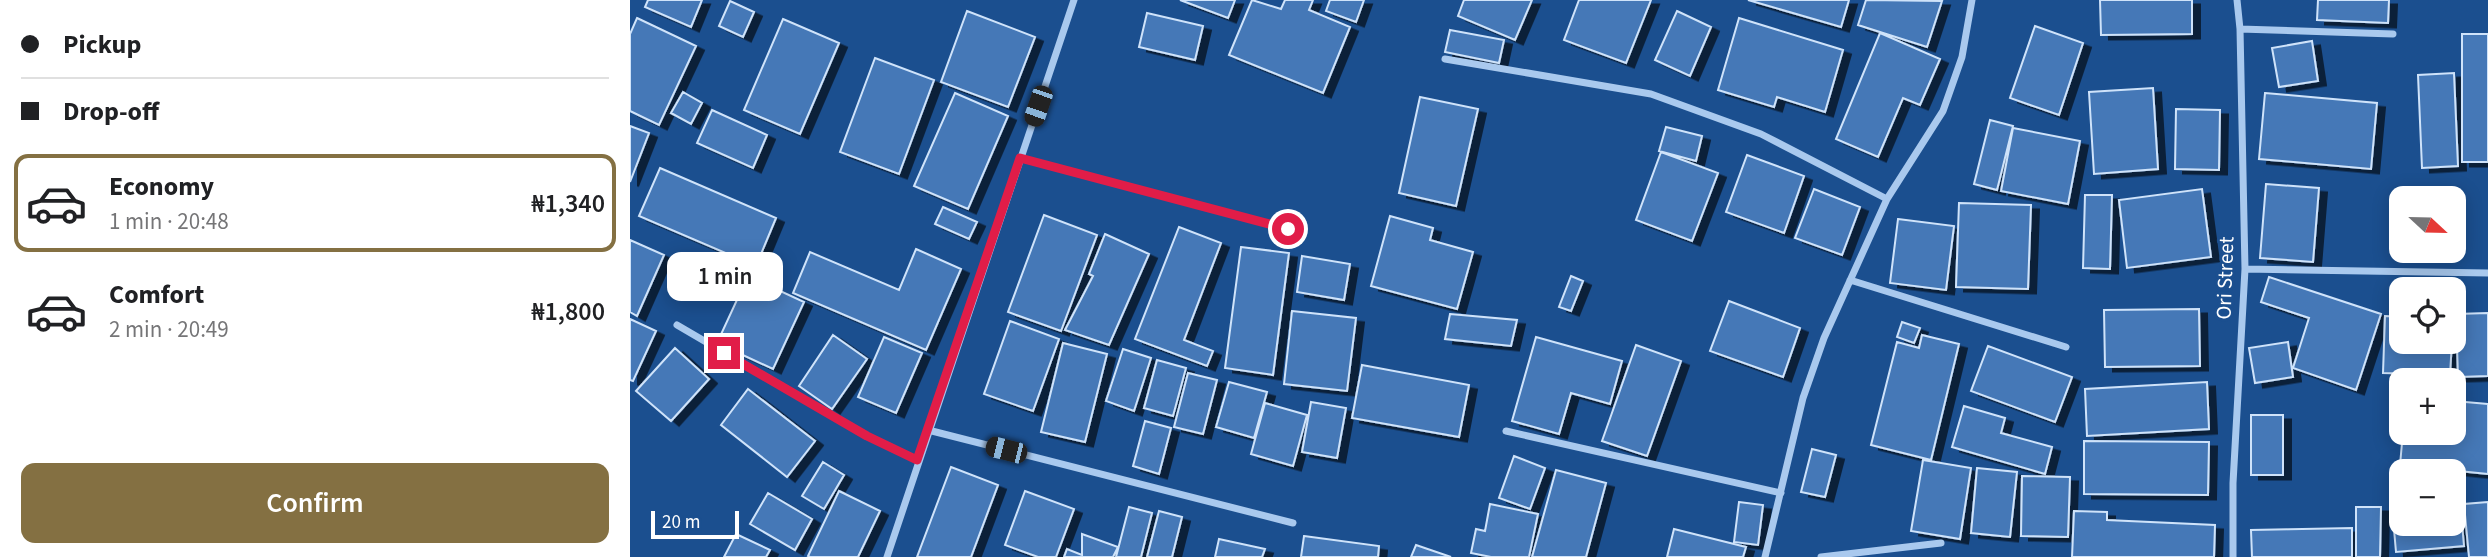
<!DOCTYPE html>
<html lang="en">
<head>
<meta charset="utf-8">
<style>
	:root { --surface:#fff; --page:#f6f6f6; --text:#202124; --muted:#757577; --line:#e0e0e0; --accent:#847042 }
	body { margin:0; font-family:"Source Sans 3",sans-serif; background:var(--page); color:var(--text); height:100vh; display:flex; flex-direction:column; font-size:26px; white-space:nowrap }
	* { box-sizing:border-box; margin:0 }
	p { font-size:23px; color:var(--muted) }
	.icon { flex:none; width:38px; height:38px; fill:none; stroke:currentColor; stroke-width:2; stroke-linecap:round; stroke-linejoin:round }
	.map { position:relative; flex:1; overflow:hidden }
	.drawer { display:flex; flex-direction:column; background:var(--surface); width:630px }
	.drawer>* { flex:none }
	.top-card { display:grid; align-content:center; height:154px; padding:0 21px; background:var(--surface) }
	.needle { width:46px; rotate:112deg }
	.fabs { position:absolute; left:1759px; top:186px; display:grid; gap:14px }
	.fabs a { display:grid; place-items:center; width:77px; height:77px; border-radius:14px; background:var(--surface); box-shadow:0 4px 18px #0003; font-size:35px }
	.scale { position:absolute; left:21px; bottom:18px; width:88px; box-sizing:border-box; padding-left:7px; border:4px solid #fff; border-top:0; font-size:19px; line-height:24px; white-space:nowrap; color:#fff; -webkit-text-stroke:5px #1b4f8f; paint-order:stroke }
	.end { position:absolute; width:32px; height:32px; margin:-16px; border:9px solid #e11d48; background:#fff; box-shadow:0 0 0 4px #fff }
	.from { border-radius:50% }
	.bubble { position:absolute; height:49px; border-radius:14px; background:var(--surface); box-shadow:0 4px 18px #0003; font-size:23px; font-weight:600; line-height:49px; text-align:center }
	.car { position:absolute; width:21px; height:42px; margin:-21px -10px; border-radius:9px; box-shadow:0 0 5px 2px #0007; background:linear-gradient(#222 24%,#8ab4d8 0 40%,#222 0 76%,#8ab4d8 0 86%,#222 0) }
	.top-card b { display:flex; align-items:center; gap:24px; height:66px; font-size:26px }
	.top-card b+b { border-top:2px solid var(--line) }
	.top-card i { width:18px; height:18px; background:var(--text) }
	ul { padding:0; list-style:none }
	li { display:flex; align-items:center; gap:21px; height:98px; margin:0 14px 10px; padding:0 7px; border:4px solid transparent; border-radius:14px }
	li div { flex:1 }
	li b { display:block; font-size:26px }
	li em { font-style:normal; font-weight:600 }
	li.active { border-color:var(--accent) }
	li>.icon { width:63px; height:63px; stroke-width:1.5 }
	.primary-button { display:flex; gap:14px; margin-top:auto; padding:14px 21px }
	.primary-button a { flex:1; height:80px; border-radius:14px; background:var(--accent); color:#fff; font-size:28px; font-weight:600; line-height:80px; text-align:center }
	main { display:flex; flex:1; min-height:0 }
	.map>svg:first-child { display:block }
</style>
</head>
<body>
<main>
<section class="drawer">
<div class="top-card">
<b><i class="from"></i>Pickup</b>
<b><i></i>Drop-off</b>
</div>
<ul>
<li class="active"><svg class="icon" aria-label="car" viewBox="0 0 24 24"><path d="M5 17H2v-5l4-1 3-4h7l3 4 3 1v5h-3M9 17h6M6 11h13"/><circle cx="7" cy="17" r="2"/><circle cx="17" cy="17" r="2"/></svg><div><b>Economy</b><p>1 min · 20:48</p></div><em>₦1,340</em></li>
<li><svg class="icon" aria-label="car" viewBox="0 0 24 24"><path d="M5 17H2v-5l4-1 3-4h7l3 4 3 1v5h-3M9 17h6M6 11h13"/><circle cx="7" cy="17" r="2"/><circle cx="17" cy="17" r="2"/></svg><div><b>Comfort</b><p>2 min · 20:49</p></div><em>₦1,800</em></li>
</ul>
<div class="primary-button"><a>Confirm</a></div>
</section>
<div class="map">
<svg width="1858" height="557" viewBox="0 0 1858 557">
	<defs>
		<filter id="shadow"><feDropShadow dx="8" dy="4.5" stdDeviation="0" flood-color="#0009"/></filter>
	</defs>
	<rect width="100%" height="100%" fill="#1b4f8f"/>
	<path fill="#4478b7" stroke="#cfe3fa" stroke-width="2" filter="url(#shadow)" d="M18,0h54l-11,27 -46,-20z
		M550,0h55l-7,18z
		M622,0l29,9 4,-9h28l-4,10 41,17 -27,66 -94,-38z
		M700,0h34l-8,22 -30,-11z
		M834,0h68l-17,40 -57,-24z
		M949,0h72l-25,63 -62,-23z
		M1118,0h101l-8,27z
		M1236,0l76,1 -15,46 -69,-22z
		M1470,0h92v34l-91,1z
		M1688,0h71l-1,23 -71,-3z
		M100,1l24,11 -11,25 -24,-11z
		M337,11l68,26 -27,70 -67,-25z
		M1047,11l34,16 -21,49 -35,-16z
		M517,13l56,13 -8,34 -56,-13z
		M7,18l59,28 -37,79 -29,-14v-77z
		M1109,18l104,32 -18,62 -48,-15 -3,10 -56,-17z
		M153,19l56,24 -39,91 -56,-24z
		M1405,26l48,17 -24,72 -49,-17z
		M820,30l54,10 -5,23 -54,-11z
		M1250,33l60,26 -20,46 -17,-7 -25,59 -42,-18z
		M1832,34h26v128h-26z
		M1682,41l6,40 -39,6 -7,-39z
		M245,58l59,22 -35,94 -59,-22z
		M1824,73l4,93 -36,2 -4,-93z
		M1523,88l5,81 -64,5 -5,-82z
		M53,92l19,11 -11,21 -20,-11z
		M325,93l53,23 -40,93 -54,-23z
		M1635,93l112,10 -6,66 -112,-10z
		M790,97l58,12 -22,97 -57,-13z
		M1546,109l44,1 -1,60 -44,-1z
		M82,110l55,25 -14,33 -56,-25z
		M1360,120l23,6 -16,64 -23,-6z
		M0,126l19,7 -19,49z
		M1036,127l36,9 -6,25 -37,-10z
		M1383,128l67,13 -12,63 -67,-13z
		M1031,152l57,21 -26,68 -56,-21z
		M1117,155l57,21 -20,57 -58,-21z
		M30,168l116,50 -20,48 -117,-50z
		M1636,184l53,4 -6,74 -53,-4z
		M1184,189l46,18 -18,48 -47,-17z
		M1572,189l9,68 -84,11 -8,-68z
		M1455,195h27l-2,74 -27,-1z
		M1329,203l72,2 -3,84 -72,-2z
		M313,207l34,15 -8,17 -34,-15z
		M414,215l53,20 -36,96 -53,-19z
		M760,216l43,12 -3,12 43,12 -16,57 -86,-23z
		M1268,219l56,7 -8,64 -56,-7z
		M549,227l42,16 -37,97 29,11 -6,15 -72,-27z
		M475,234l44,20 -40,91 -44,-15 28,-54 -4,-2z
		M0,240l34,15 -27,61 -7,-4z
		M611,247l48,6 -16,122 -48,-7z
		M286,249l45,20 -35,81 -133,-57 17,-41 89,38z
		M672,256l48,8 -6,36 -47,-8z
		M118,276l56,26 -31,67 -56,-26z
		M941,276l12,5 -12,30 -12,-4z
		M1639,277l112,37 -25,76 -63,-22 16,-50 -48,-16z
		M1099,301l71,27 -17,49 -73,-26z
		M1569,309l1,57 -95,1 -1,-57z
		M662,311l64,7 -9,73 -63,-7z
		M1858,313v63l-30,1 -2,-63z
		M820,314l67,6 -6,26 -66,-7z
		M1755,316l16,1v24h51l-2,34 -67,-2z
		M0,319l26,12 -23,50 -3,-1z
		M380,321l49,18 -26,72 -49,-17z
		M1272,322l18,6 -6,15 -17,-6z
		M203,335l34,24 -35,50 -33,-23z
		M1292,335l37,9 -28,116 -60,-15 26,-103 22,6z
		M254,337l38,16 -26,60 -38,-16z
		M906,337l86,24 -12,43 -39,-11 -12,41 -47,-13z
		M1658,342l5,35 -38,6 -6,-35z
		M433,343l44,11 -22,88 -44,-10z
		M1006,345l45,16 -34,95 -45,-15z
		M1358,346l84,31 -17,45 -84,-31z
		M45,348l34,31 -38,42 -35,-30z
		M493,349l28,9 -17,53 -28,-10z
		M527,360l29,8 -13,48 -29,-8z
		M732,365l107,20 -10,52 -107,-19z
		M558,373l29,7 -14,54 -29,-7z
		M599,382l38,10 -13,46 -38,-11z
		M1577,382l2,47 -122,7 -2,-47z
		M118,389l67,52 -28,36 -66,-52z
		M1824,401l34,3v70l-88,-9 3,-33h51z
		M681,402l35,6 -9,50 -35,-6z
		M635,403l42,12 -14,51 -42,-12z
		M1334,406l41,12 -4,15 51,14 -7,27 -93,-27z
		M1621,415h32v60h-32z
		M515,421l26,7 -12,46 -26,-8z
		M1454,441l125,1 -1,53 -124,-1z
		M1182,449l24,6 -11,42 -24,-5z
		M884,456l31,12 -15,41 -31,-11z
		M1293,460l48,8 -11,71 -49,-8z
		M193,462l21,13 -20,34 -22,-13z
		M321,467l47,18 -27,72h-54z
		M1347,468l40,4 -7,65 -39,-4z
		M926,470l50,13 -20,74h-54z
		M1392,476l48,1 -2,60 -47,-1z
		M209,491l41,20 -22,46h-48l-2,-1z
		M395,491l49,18 -18,48h-18l-33,-12z
		M138,493l44,26 -17,31 -45,-26z
		M1109,502l24,3 -5,40 -24,-3z
		M1858,502v55h-19l-5,-53z
		M860,504l48,10 -9,43h-38l-20,-4 5,-24 9,2z
		M499,507l23,6 -11,44h-25z
		M1726,507h25l-1,50h-24z
		M529,511l23,6 -10,40h-25z
		M1444,511l33,1v8l108,5 -1,32h-142z
		M1824,512h7l3,34 -68,6 -3,-34 8,-1v6h53z
		M1722,528v29h-100l-1,-27z
		M1044,529l72,18 -3,10h-76z
		M106,534l34,16 -4,7h-42z
		M452,534l36,13 -5,10h-49l3,-8 15,6z
		M674,536l75,10 -1,11h-77z
		M589,539l46,10 -3,8h-47z
		M786,545l35,12h-40z"/>
	<g fill="none" stroke-linecap="round" stroke-linejoin="round">
		<path stroke="#a9c9ee" stroke-width="7" d="M1610,29l153,5
			M815,59l206,35 110,40 126,65
			M390,158l268,71
			M1615,269l243,4
			M1220,280l216,67
			M47,325l190,111 50,24
			M298,430l365,93
			M876,431l275,62
			M257,557l187,-557
			M1135,557l38,-159 21,-60 63,-139 56,-88 19,-54 10,-57
			M1191,557l120,-14
			M1603,557v-74l12,-214 -5,-240 -3,-29"/>
	</g>
	<g fill="none" stroke-linecap="round" stroke-linejoin="round">
		<path stroke="#e11d48" stroke-width="9" d="M94,353l143,83 50,24 103,-302 268,71"/>
	</g>
	<g text-anchor="middle" dominant-baseline="central" stroke-width="6" stroke-linejoin="round" paint-order="stroke">
		<g font-size="21" fill="#fff" stroke="#1b4f8f">
			<text transform="translate(1595 278) rotate(-88)">Ori Street</text>
		</g>
	</g>
</svg>
<div class="fabs">
<a><svg class="needle" viewBox="-14 -14 28 28"><path d="M0-13l5 13h-10z" fill="#e53935"/><path d="M0 13l5-13h-10z" fill="#757577"/></svg></a>
<a><svg class="icon" aria-label="locate" viewBox="0 0 24 24"><circle cx="12" cy="12" r="6"/><path d="M12 2v4M12 18v4M2 12h4M18 12h4"/></svg></a>
<a>+</a>
<a>−</a>
</div>
<div class="scale">20 m</div>
<i class="end from" style="left:658px;top:229px"></i>
<i class="end" style="left:94px;top:353px"></i>
<div class="bubble" style="left:37px;top:252px;width:116px">1 min</div>
<i class="car" style="left:408px;top:106px;rotate:199deg"></i>
<i class="car" style="left:376px;top:450px;rotate:284deg"></i>
</div>
</main>
</body>
</html>
